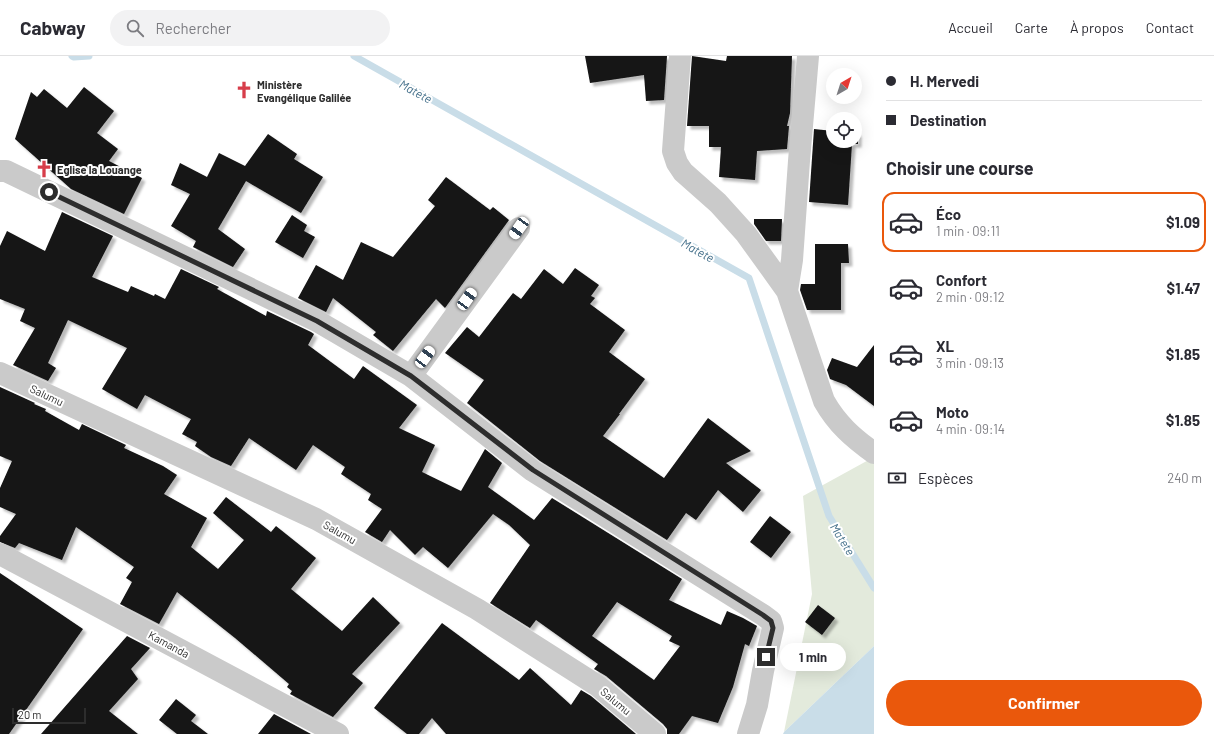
<!DOCTYPE html>
<html lang="fr">
<head>
<meta charset="utf-8">
<style>
	:root { --surface:#fff; --page:#f2f2f3; --text:#2b2b33; --muted:#7c7c81; --line:#e1e1e2; --accent:#ea580c }
	body { margin:0; font-family:Barlow,sans-serif; background:var(--page); color:var(--text); height:100vh; display:flex; flex-direction:column; font-size:15px; white-space:nowrap }
	* { box-sizing:border-box; margin:0 }
	p { font-size:13px; color:var(--muted) }
	.icon { flex:none; width:22px; height:22px; fill:none; stroke:currentColor; stroke-width:2; stroke-linecap:round; stroke-linejoin:round }
	.map { position:relative; flex:1; overflow:hidden }
	.side { display:flex; flex-direction:column; background:var(--surface); width:340px }
	.side>* { flex:none }
	.hud { display:grid; align-content:center; height:88px; padding:0 12px; background:var(--surface) }
	.needle { width:26px; rotate:39deg }
	.buttons { position:absolute; left:826px; top:12px; display:grid; gap:8px }
	.buttons a { display:grid; place-items:center; width:36px; height:36px; border-radius:50%; background:var(--surface); box-shadow:0 4px 16px #0002; font-size:20px }
	.scale { position:absolute; left:12px; bottom:10px; width:74px; box-sizing:border-box; padding-left:4px; border:2px solid #2d2d2d; border-top:0; font-size:11px; line-height:14px; white-space:nowrap; color:#2d2d2d; -webkit-text-stroke:3px #fff; paint-order:stroke }
	.end { position:absolute; width:18px; height:18px; margin:-9px; border:5px solid #2d2d2d; background:#fff; box-shadow:0 0 0 2px #fff }
	.from { border-radius:50% }
	.bubble { position:absolute; height:28px; border-radius:14px; background:var(--surface); box-shadow:0 4px 16px #0002; font-size:13px; font-weight:700; line-height:28px; text-align:center }
	.car { position:absolute; width:12px; height:24px; margin:-12px -6px; border-radius:5px; box-shadow:0 0 3px 1px #0007; background:linear-gradient(#fff 24%,#345 0 40%,#fff 0 76%,#345 0 86%,#fff 0) }
	.hud b { display:flex; align-items:center; gap:14px; height:38px; font-size:15px }
	.hud b+b { border-top:1px solid var(--line) }
	.hud i { width:10px; height:10px; background:var(--text) }
	ul { padding:0; list-style:none }
	li { display:flex; align-items:center; gap:12px; height:60px; margin:0 8px 6px; padding:0 4px; border:2px solid transparent; border-radius:12px }
	li div { flex:1 }
	li b { display:block; font-size:15px }
	li em { font-style:normal; font-weight:700 }
	li.current { border-color:var(--accent) }
	li>.icon { width:36px; height:36px; stroke-width:1.5 }
	h2 { padding:0 12px; font-size:18px; line-height:48px }
	.pay { display:flex; align-items:center; gap:10px; height:44px; padding:0 12px; font-size:15px }
	.pay p { margin-inline-start:auto }
	.button { display:flex; gap:8px; margin-top:auto; padding:8px 12px }
	.button a { flex:1; height:46px; border-radius:24px; background:var(--accent); color:#fff; font-size:16px; font-weight:700; line-height:46px; text-align:center }
	header { display:flex; align-items:center; gap:24px; box-sizing:border-box; height:56px; padding:0 20px; background:var(--surface); border-bottom:1px solid var(--line) }
	header strong { font-size:19px }
	nav { display:flex; gap:22px; margin-inline-start:auto; font-size:14px }
	.search { width:280px; height:36px; background:var(--page); display:flex; align-items:center; gap:10px; box-sizing:border-box; padding:0 14px; border-radius:22px; color:var(--muted); font-size:15px }
	main { display:flex; flex:1; min-height:0 }
	.map>svg:first-child { display:block }
</style>
</head>
<body>
<header>
<strong>Cabway</strong>
<div class="search"><svg class="icon" aria-label="search" viewBox="0 0 24 24"><circle cx="10" cy="10" r="6"/><path d="M15 15l6 6"/></svg>Rechercher</div>
<nav><a>Accueil</a><a>Carte</a><a>À propos</a><a>Contact</a></nav>
</header>
<main>
<div class="map">
<svg width="874" height="678" viewBox="0 0 874 678">
	<defs>
		<filter id="shadow"><feDropShadow dx="3.5" dy="3.5" stdDeviation="1" flood-color="#0004"/></filter>
	</defs>
	<rect width="100%" height="100%" fill="#fff"/>
	<path fill="#e3eadc" d="M874,401v189l-90,86 28,-138 -9,-98z"/>
	<path fill="#c9dde8" d="M874,590v88h-91l1,-2z"/>
	<g fill="none" stroke-linecap="round" stroke-linejoin="round">
		<path stroke="#c9dde8" stroke-width="7" d="M72,0l2,1 15,-1
			M354,0l395,222 80,238 45,72"/>
	</g>
	<path fill="#141414" fill-rule="evenodd" filter="url(#shadow)" d="M585,0h82l-3,44 -18,1 -2,-26 -54,8z
		M692,0l34,5 1,-5h65l-2,57 -3,13h2l-2,23 -30,2 -2,29 -36,-3 2,-30h-12v-21h-22z
		M84,31l30,24 -17,22 21,16 -9,12 33,17 -18,36 -53,-25 -56,-50 16,-47 6,5 7,-8 23,19z
		M814,73l19,2v10h22v-8h3v11h-6l-4,61 -39,-3z
		M268,78l29,20 -3,5 29,18 -22,36 -55,-32 -28,48 27,20 -12,18 -40,-20 3,-6 -25,-15 19,-32 -19,-9 9,-22 27,14 12,-24 26,13z
		M446,121l44,33 3,-3 16,13 -64,88 -9,-9 -43,52 -20,-16 3,-3 -43,-34 -7,14 -28,-14 18,-33 27,15 18,-38 32,15 42,-51 -7,-6z
		M62,156l51,24 -21,41 36,15 3,-6 23,10 1,-2 10,5 16,-30 38,18 -2,2 49,27 1,-5 44,21 3,2 -6,11 46,34 9,-13 54,39 -18,23 36,17 -13,27 39,19 24,-42 17,14 -14,24 46,33 18,-22 130,81 -13,21 52,25 6,-14 16,7 14,8 -8,20 -4,-2 -12,43 -15,36 -26,-7 -13,18h-12v-5l-4,-5 -57,-48 -12,-7 4,-5 -62,-44 -6,8 -40,-25 40,-58 -21,-20 -16,-11 -45,54 -25,-21 -8,8 -25,-25 -8,12 -17,-10 17,-23 -14,-9 3,-6 -30,-20 4,-7 -32,-22 -17,25 -47,-32 -18,28 -20,-9 -16,-11 2,-4 -15,-8 9,-15 -46,-24 -8,14 -35,-20 25,-41 -59,-28 -20,43 8,5 -8,13 -35,-16 22,-37 -15,-7 5,-12 -25,-10v-53l7,-15 38,20zM617,546l55,34 -3,5 11,5 -26,34 -62,-44z
		M292,159l15,10 -3,6 11,6 -12,21 -28,-16z
		M754,163h28l-1,22h-15l-12,-17z
		M815,188h33l1,19h-8v47h-34l-7,-20 1,-6h14z
		M575,212l24,17 -8,11 4,2 -5,6 35,26 -16,22 36,27 -26,35h1l-17,22 61,42 44,-60 43,33 -25,12 35,27 -18,22 -25,-22 -22,30 -10,-7 -19,27 -127,-79 -73,-58 17,-23 -39,-27 22,-26 12,10 34,-44 8,6 23,-30 19,15z
		M874,289v61l-28,-21 -16,-6 -3,-9 5,-12 25,9z
		M0,331l35,16 -1,1 12,5 -1,2 34,19 3,-6 44,21 -2,3 39,18 14,9 -13,19 43,24 -16,29 27,22 26,-29 -31,-27 13,-16 45,35 5,-6 40,32 -25,31 51,42 31,-34 27,26 -48,51 11,9 -30,34 -43,-23 2,-3 -5,-4 2,-3 -54,-46 -58,-46 -18,32 -39,-20 12,-22 -6,-4 8,-11 -58,-40 -14,33 -43,-17 -4,5 -15,-6v-6l16,-22 -16,-7v-19l12,-27 -12,-5z
		M770,460l21,16 -20,26 -21,-16z
		M0,517l83,56 -74,105h-9z
		M818,549l17,13 -13,17 -17,-13z
		M442,567l77,57 11,-12 41,37 10,-15 10,6 45,38h-190l-14,-16 -13,16h-12l-33,-26z
		M127,580l23,12 -19,21 7,10 -29,32 29,23h-97z
		M176,643l20,16 -5,6 17,13h-31l-18,-14z
		M274,658l37,20h-53z"/>
	<g fill="none" stroke-linecap="round" stroke-linejoin="round">
		<path stroke="#cacaca" stroke-width="22" d="M680,0l-7,95 4,12 6,9 35,31 28,31 41,57 37,110c13,23 29,37 50,52
			M0,115h6l311,150 94,55 122,95 230,144 8,6 2,7 -10,43 -6,34 -9,29
			M787,235l5,-31 7,-99 9,-105
			M0,317l316,146 161,90 121,77 57,48
			M411,320l108,-148
			M0,498l338,180"/>
	</g>
	<g fill="none" stroke-linecap="round" stroke-linejoin="round">
		<path stroke="#2d2d2d" stroke-width="5" d="M49,136l268,129 94,55 122,94 230,145 8,6 2,7 -7,29"/>
	</g>
	<defs>
		<g id="church-bare" transform="scale(1.38)"><path d="M-1.2-6h2.4v3.5h3.3v2.4h-3.3V6h-2.4V-.1h-3.3v-2.4h3.3Z" fill="#d73d4a" stroke="#fff" stroke-width="2.5" paint-order="stroke"/></g>
	</defs>
	<g fill-rule="evenodd">
		<use href="#church-bare" x="244" y="34"/>
		<use href="#church-bare" x="44" y="113"/>
	</g>
	<g text-anchor="middle" dominant-baseline="central" stroke-width="4" stroke-linejoin="round" paint-order="stroke">
		<g font-size="11" font-weight="bold" fill="#2d2d2d" stroke="#fff" text-anchor="start">
			<text x="257" y="28">Ministère<tspan x="257" dy="13">Evangélique Galilée</tspan></text>
			<text x="57" y="113">Eglise la Louange</text>
		</g>
		<g font-size="11" fill="#2d2d2d" stroke="#fff">
			<text transform="translate(47 339) rotate(25)">Salumu</text>
			<text transform="translate(340 476) rotate(29)">Salumu</text>
			<text transform="translate(169 588) rotate(28)">Kamanda</text>
			<text transform="translate(616 645) rotate(40)">Salumu</text>
		</g>
		<g font-size="12" font-style="italic" fill="#426e89" stroke="#fff">
			<text transform="translate(416 35) rotate(29)">Matete</text>
			<text transform="translate(698 194) rotate(29)">Matete</text>
			<text transform="translate(843 483) rotate(58)">Matete</text>
		</g>
	</g>
</svg>
<div class="buttons">
<a><svg class="needle" viewBox="-14 -14 28 28"><path d="M0-13l5 13h-10z" fill="#e53935"/><path d="M0 13l5-13h-10z" fill="#7c7c81"/></svg></a>
<a><svg class="icon" aria-label="locate" viewBox="0 0 24 24"><circle cx="12" cy="12" r="6"/><path d="M12 2v4M12 18v4M2 12h4M18 12h4"/></svg></a>
</div>
<div class="scale">20 m</div>
<i class="end from" style="left:49px;top:136px"></i>
<i class="end" style="left:766px;top:601px"></i>
<div class="bubble" style="left:780px;top:587px;width:66px">1 min</div>
<i class="car" style="left:519px;top:172px;rotate:216deg"></i>
<i class="car" style="left:467px;top:243px;rotate:36deg"></i>
<i class="car" style="left:425px;top:301px;rotate:37deg"></i>
</div>
<section class="side">
<div class="hud">
<b><i class="from"></i>H. Mervedi</b>
<b><i></i>Destination</b>
</div>
<h2>Choisir une course</h2>
<ul>
<li class="current"><svg class="icon" aria-label="car" viewBox="0 0 24 24"><path d="M5 17H2v-5l4-1 3-4h7l3 4 3 1v5h-3M9 17h6M6 11h13"/><circle cx="7" cy="17" r="2"/><circle cx="17" cy="17" r="2"/></svg><div><b>Éco</b><p>1 min · 09:11</p></div><em>$1.09</em></li>
<li><svg class="icon" aria-label="car" viewBox="0 0 24 24"><path d="M5 17H2v-5l4-1 3-4h7l3 4 3 1v5h-3M9 17h6M6 11h13"/><circle cx="7" cy="17" r="2"/><circle cx="17" cy="17" r="2"/></svg><div><b>Confort</b><p>2 min · 09:12</p></div><em>$1.47</em></li>
<li><svg class="icon" aria-label="car" viewBox="0 0 24 24"><path d="M5 17H2v-5l4-1 3-4h7l3 4 3 1v5h-3M9 17h6M6 11h13"/><circle cx="7" cy="17" r="2"/><circle cx="17" cy="17" r="2"/></svg><div><b>XL</b><p>3 min · 09:13</p></div><em>$1.85</em></li>
<li><svg class="icon" aria-label="car" viewBox="0 0 24 24"><path d="M5 17H2v-5l4-1 3-4h7l3 4 3 1v5h-3M9 17h6M6 11h13"/><circle cx="7" cy="17" r="2"/><circle cx="17" cy="17" r="2"/></svg><div><b>Moto</b><p>4 min · 09:14</p></div><em>$1.85</em></li>
</ul>
<div class="pay"><svg class="icon" aria-label="cash" viewBox="0 0 24 24"><path d="M3 7h18v10H3z"/><circle cx="12" cy="12" r="2"/></svg>Espèces<p>240 m</p></div>
<div class="button"><a>Confirmer</a></div>
</section>
</main>
</body>
</html>
